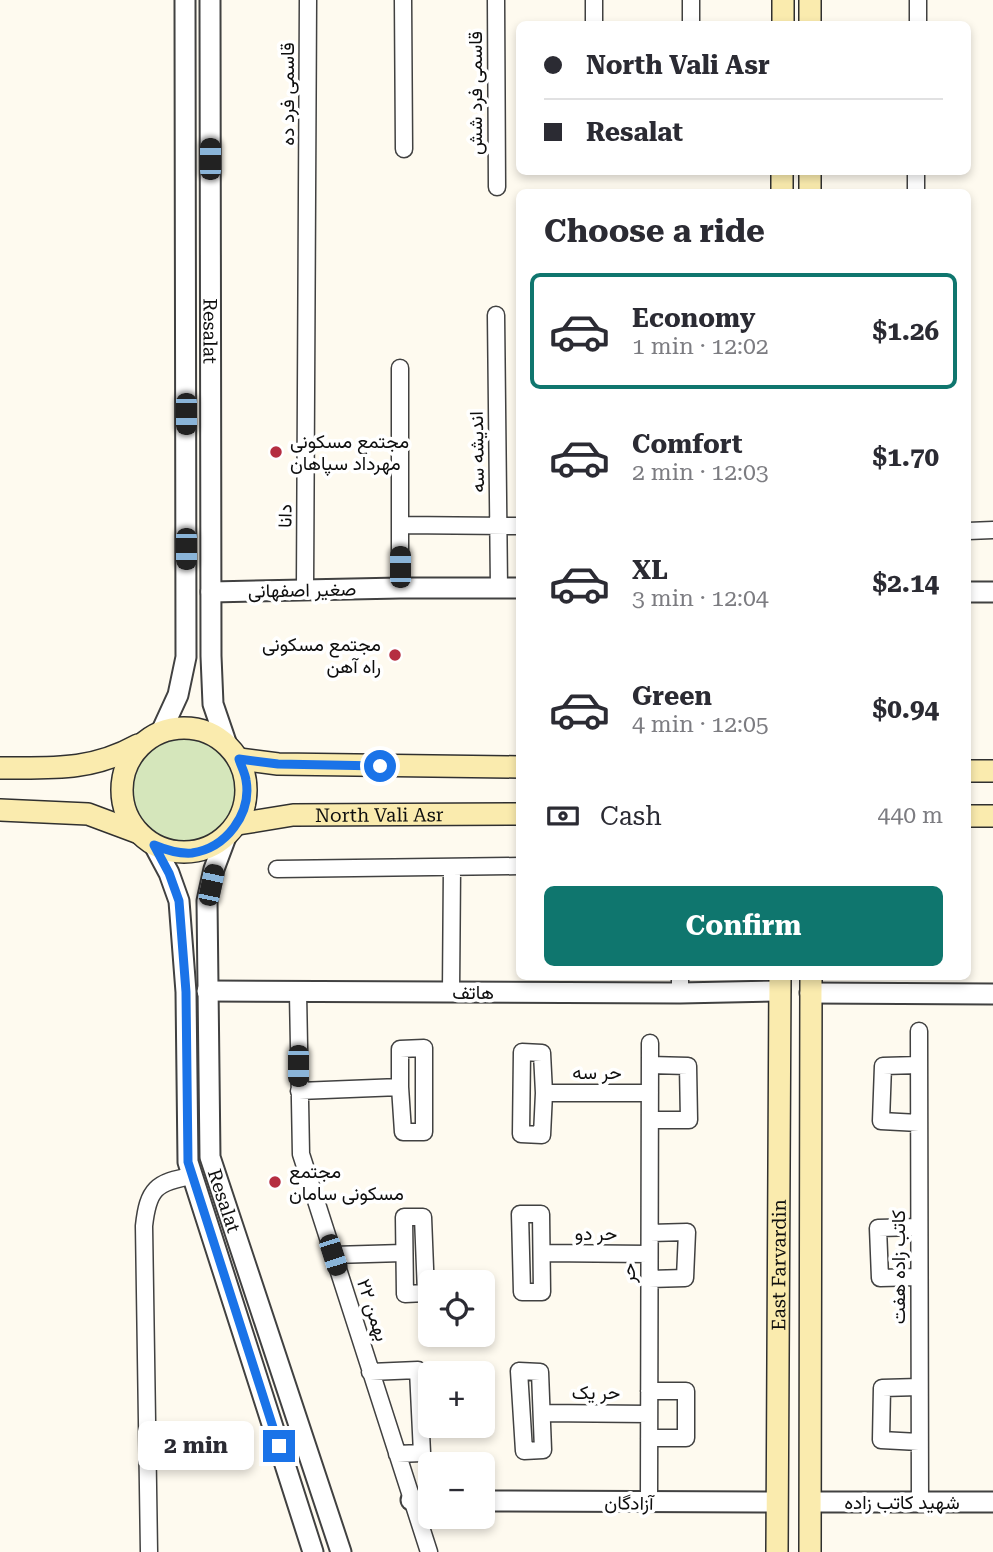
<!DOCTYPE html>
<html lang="en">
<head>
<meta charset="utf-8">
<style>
	:root { --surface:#fff; --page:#f7f7f7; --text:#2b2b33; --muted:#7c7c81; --line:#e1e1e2; --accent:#0f766e }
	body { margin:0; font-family:"Roboto Serif",Vazirmatn,serif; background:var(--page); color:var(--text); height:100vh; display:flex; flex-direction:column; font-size:26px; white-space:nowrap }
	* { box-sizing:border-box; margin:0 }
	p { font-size:23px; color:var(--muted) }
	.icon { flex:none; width:38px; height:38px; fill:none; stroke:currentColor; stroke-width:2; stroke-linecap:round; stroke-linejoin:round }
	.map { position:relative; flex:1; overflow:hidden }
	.panel { position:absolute; left:516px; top:189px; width:455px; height:791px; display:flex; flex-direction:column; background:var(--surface); border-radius:10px; box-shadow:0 4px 10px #0003 }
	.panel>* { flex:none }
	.guide { position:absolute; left:516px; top:21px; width:455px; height:154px; border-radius:10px; box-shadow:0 4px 10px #0003; display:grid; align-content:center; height:154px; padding:0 28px; background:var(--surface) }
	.fabs { position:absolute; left:418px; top:1270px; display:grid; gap:14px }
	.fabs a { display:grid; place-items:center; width:77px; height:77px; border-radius:10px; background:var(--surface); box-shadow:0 4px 10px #0003; font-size:35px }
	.end { position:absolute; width:32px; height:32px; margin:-16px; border:9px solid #1a73e8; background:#fff; box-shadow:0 0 0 4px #fff }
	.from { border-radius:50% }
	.bubble { position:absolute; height:49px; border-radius:10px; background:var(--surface); box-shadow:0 4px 10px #0003; font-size:23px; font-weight:700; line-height:49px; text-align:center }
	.car { position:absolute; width:21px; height:42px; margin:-21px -10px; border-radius:9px; box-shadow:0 0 5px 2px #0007; background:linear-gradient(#222 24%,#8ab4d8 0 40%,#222 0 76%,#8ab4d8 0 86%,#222 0) }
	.guide b { display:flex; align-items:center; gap:24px; height:66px; font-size:26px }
	.guide b+b { border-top:2px solid var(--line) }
	.guide i { width:18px; height:18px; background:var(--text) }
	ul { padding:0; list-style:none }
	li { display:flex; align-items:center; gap:21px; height:116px; margin:0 14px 10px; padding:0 14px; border:4px solid transparent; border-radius:10px }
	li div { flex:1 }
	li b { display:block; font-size:26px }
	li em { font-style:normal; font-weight:700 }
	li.active { border-color:var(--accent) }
	li>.icon { width:63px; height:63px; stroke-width:1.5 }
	h2 { padding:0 28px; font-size:32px; line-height:84px }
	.pay { display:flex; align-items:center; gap:18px; height:77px; padding:0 28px; font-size:26px }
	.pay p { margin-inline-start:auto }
	.cta { display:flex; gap:14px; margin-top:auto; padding:14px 28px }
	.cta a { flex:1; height:80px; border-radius:10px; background:var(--accent); color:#fff; font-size:28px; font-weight:700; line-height:80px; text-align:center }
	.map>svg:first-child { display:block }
</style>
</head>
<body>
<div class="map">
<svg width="993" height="1552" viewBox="0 0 993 1552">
	<rect width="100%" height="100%" fill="#fefaef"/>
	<path fill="#d5e6bb" d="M128 791a56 56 0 1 1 112 0a56 56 0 1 1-112 0Z"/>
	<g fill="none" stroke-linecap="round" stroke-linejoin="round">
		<g stroke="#414141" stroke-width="19">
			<path id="minor" d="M403,0l1,149
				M496,0l1,187
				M594,24v-24
				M691,24v-24
				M918,24v-24
				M916,192v-20
				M496,315l3,273
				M400,525l120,1
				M968,531l25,-1
				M400,588v-220
				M305,589l3,-589
				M277,869l243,-3
				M680,976v17
				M451,992l1,-125
				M298,993l3,161 128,398
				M919,1031l1,471
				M424,1048v84h-21l-3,-45v-38z
				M522,1052l20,1 2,40 -2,42 -21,-1z
				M299,1091l101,-4
				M544,1093h106
				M650,1120h39l-1,-54 -38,-1
				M919,1123l-38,-2 2,-55 36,-1
				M520,1214h21l1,78h-20z
				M404,1217h19l3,76 -21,1z
				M543,1253l106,1
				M333,1255l70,-2
				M919,1277l-39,1 -2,-50 41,-1
				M649,1279l36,-1 2,-46 -37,1
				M519,1371l21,1 3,78 -19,1z
				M370,1372l48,-2 4,83 -25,1
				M542,1413l107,1
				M649,1438h37v-47h-37
				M919,1442l-38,-2 1,-52 37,-1
				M649,1503l1,-460
				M149,1552l-5,-326c4,-37 12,-44 48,-50"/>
		</g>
		<g stroke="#414141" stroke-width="23">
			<g id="tertiary">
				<path id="s1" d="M210,0l1,656 2,48 14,41"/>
				<path d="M211,592l189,-4h120"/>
				<path d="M968,592h25"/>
				<path d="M161,732l17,-37 8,-38 -1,-657"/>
				<path id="s2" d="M226,837l-12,32 -7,32 3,256 131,395"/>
				<path d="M154,845l15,28 10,28 7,91 2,170 125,390"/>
				<path d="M207,991l473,2 100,-2"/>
				<path d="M810,993l183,1"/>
				<path d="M411,1500h19"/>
				<path d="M483,1501l292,1"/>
				<path d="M811,1502h182"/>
			</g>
		</g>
		<g stroke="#303030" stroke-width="24">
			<g id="secondary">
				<path d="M783,24v-24"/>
				<path d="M810,24v-24"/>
				<path d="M782,172v20"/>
				<path d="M810,192v-20"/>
				<circle cx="184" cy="790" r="62"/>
				<path d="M239,759l39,5 242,3"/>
				<path d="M0,768c53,0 91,3 138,-23"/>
				<path d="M968,771h25"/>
				<path d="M0,810l88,4 51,19"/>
				<path d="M968,816h25"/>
				<path id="s3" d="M238,824l55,-9 227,-1"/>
				<path id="s4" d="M777,1552l3,-576"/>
				<path d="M810,1552l1,-576"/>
			</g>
		</g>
		<use href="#minor" stroke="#fff" stroke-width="16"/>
		<use href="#tertiary" stroke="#fff" stroke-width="19"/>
		<use href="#secondary" stroke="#faebae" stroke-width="21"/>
	</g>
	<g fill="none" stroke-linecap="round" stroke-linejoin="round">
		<path stroke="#1a73e8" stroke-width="9" d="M279,1446l-91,-284 -2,-170 -7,-91 -10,-28 -15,-28c12,5 25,9 38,8 34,-5 60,-39 54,-73 -1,-7 -5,-14 -7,-21l39,5 102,2"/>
	</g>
	<g fill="#b52e41" stroke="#fff" stroke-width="2.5">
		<circle cx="276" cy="452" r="7"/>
		<circle cx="395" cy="655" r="7"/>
		<circle cx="275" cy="1182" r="7"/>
	</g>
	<g text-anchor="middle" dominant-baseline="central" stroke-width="7" stroke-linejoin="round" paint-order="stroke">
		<g font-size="19" fill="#0e0e0e" stroke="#fff">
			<text transform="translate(475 93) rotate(-90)">قاسمی فرد شش</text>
			<text transform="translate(287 94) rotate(-90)">قاسمی فرد ده</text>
			<text stroke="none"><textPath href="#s1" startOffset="331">Resalat</textPath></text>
			<text transform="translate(477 452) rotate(-91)">اندیشه سه</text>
			<text transform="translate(285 516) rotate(-89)">دانا</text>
			<text transform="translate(302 590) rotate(-1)">صغیر اصفهانی</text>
			<text stroke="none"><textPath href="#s3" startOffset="142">North Vali Asr</textPath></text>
			<text x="473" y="992">هاتف</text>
			<text x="597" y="1072">حر سه</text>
			<text stroke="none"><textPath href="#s2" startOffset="369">Resalat</textPath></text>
			<text x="596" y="1233">حر دو</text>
			<text stroke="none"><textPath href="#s4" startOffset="287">East Farvardin</textPath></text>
			<text transform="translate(898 1267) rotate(-90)">کاتب زاده هفت</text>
			<text transform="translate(628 1273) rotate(-90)">حر</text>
			<text transform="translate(373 1310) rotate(72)">۲۲ بهمن</text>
			<text x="596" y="1392">حر یک</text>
			<text x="902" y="1502">شهید کاتب زاده</text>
			<text transform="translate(629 1503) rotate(1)">آزادگان</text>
		</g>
		<g font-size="19" fill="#0e0e0e" stroke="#fff" text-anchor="start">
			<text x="290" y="441">مجتمع مسکونی<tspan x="290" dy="22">مهرداد سپاهان</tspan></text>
			<text x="381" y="644" text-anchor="end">مجتمع مسکونی<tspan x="381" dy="22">راه آهن</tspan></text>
			<text x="289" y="1171">مجتمع<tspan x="289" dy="22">مسکونی سامان</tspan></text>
		</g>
	</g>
</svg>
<div class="fabs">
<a><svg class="icon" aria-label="locate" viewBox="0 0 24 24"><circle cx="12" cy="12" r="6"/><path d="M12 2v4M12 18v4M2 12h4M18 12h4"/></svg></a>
<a>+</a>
<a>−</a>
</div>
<i class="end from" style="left:380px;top:766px"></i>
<i class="end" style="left:279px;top:1446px"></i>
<div class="bubble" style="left:138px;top:1421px;width:116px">2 min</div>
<i class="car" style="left:210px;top:159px;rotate:0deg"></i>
<i class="car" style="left:186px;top:414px;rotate:180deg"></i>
<i class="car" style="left:186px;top:549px;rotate:180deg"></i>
<i class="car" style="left:400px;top:567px;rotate:0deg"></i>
<i class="car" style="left:211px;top:885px;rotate:12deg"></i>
<i class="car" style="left:298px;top:1066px;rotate:180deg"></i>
<i class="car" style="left:333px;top:1255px;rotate:162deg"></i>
<div class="guide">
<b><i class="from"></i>North Vali Asr</b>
<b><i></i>Resalat</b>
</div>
<section class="panel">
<h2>Choose a ride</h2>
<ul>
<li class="active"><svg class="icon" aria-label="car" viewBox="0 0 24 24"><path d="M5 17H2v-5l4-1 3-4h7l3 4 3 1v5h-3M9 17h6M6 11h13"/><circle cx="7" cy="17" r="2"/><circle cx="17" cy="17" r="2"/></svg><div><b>Economy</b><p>1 min · 12:02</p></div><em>$1.26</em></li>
<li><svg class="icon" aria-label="car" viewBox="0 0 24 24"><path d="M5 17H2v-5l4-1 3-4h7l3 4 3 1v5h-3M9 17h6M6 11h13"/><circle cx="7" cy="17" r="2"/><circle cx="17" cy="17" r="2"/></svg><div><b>Comfort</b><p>2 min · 12:03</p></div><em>$1.70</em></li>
<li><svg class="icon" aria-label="car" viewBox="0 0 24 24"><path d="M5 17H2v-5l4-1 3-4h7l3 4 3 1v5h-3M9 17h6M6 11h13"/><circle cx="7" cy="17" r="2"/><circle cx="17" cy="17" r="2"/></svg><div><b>XL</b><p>3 min · 12:04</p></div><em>$2.14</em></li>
<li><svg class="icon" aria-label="car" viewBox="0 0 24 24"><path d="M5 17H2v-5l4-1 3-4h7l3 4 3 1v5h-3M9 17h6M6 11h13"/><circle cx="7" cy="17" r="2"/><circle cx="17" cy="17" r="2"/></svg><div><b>Green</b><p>4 min · 12:05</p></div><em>$0.94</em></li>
</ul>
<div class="pay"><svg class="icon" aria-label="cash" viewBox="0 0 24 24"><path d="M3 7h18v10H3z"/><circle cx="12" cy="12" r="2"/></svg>Cash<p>440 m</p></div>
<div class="cta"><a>Confirm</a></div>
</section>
</div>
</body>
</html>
